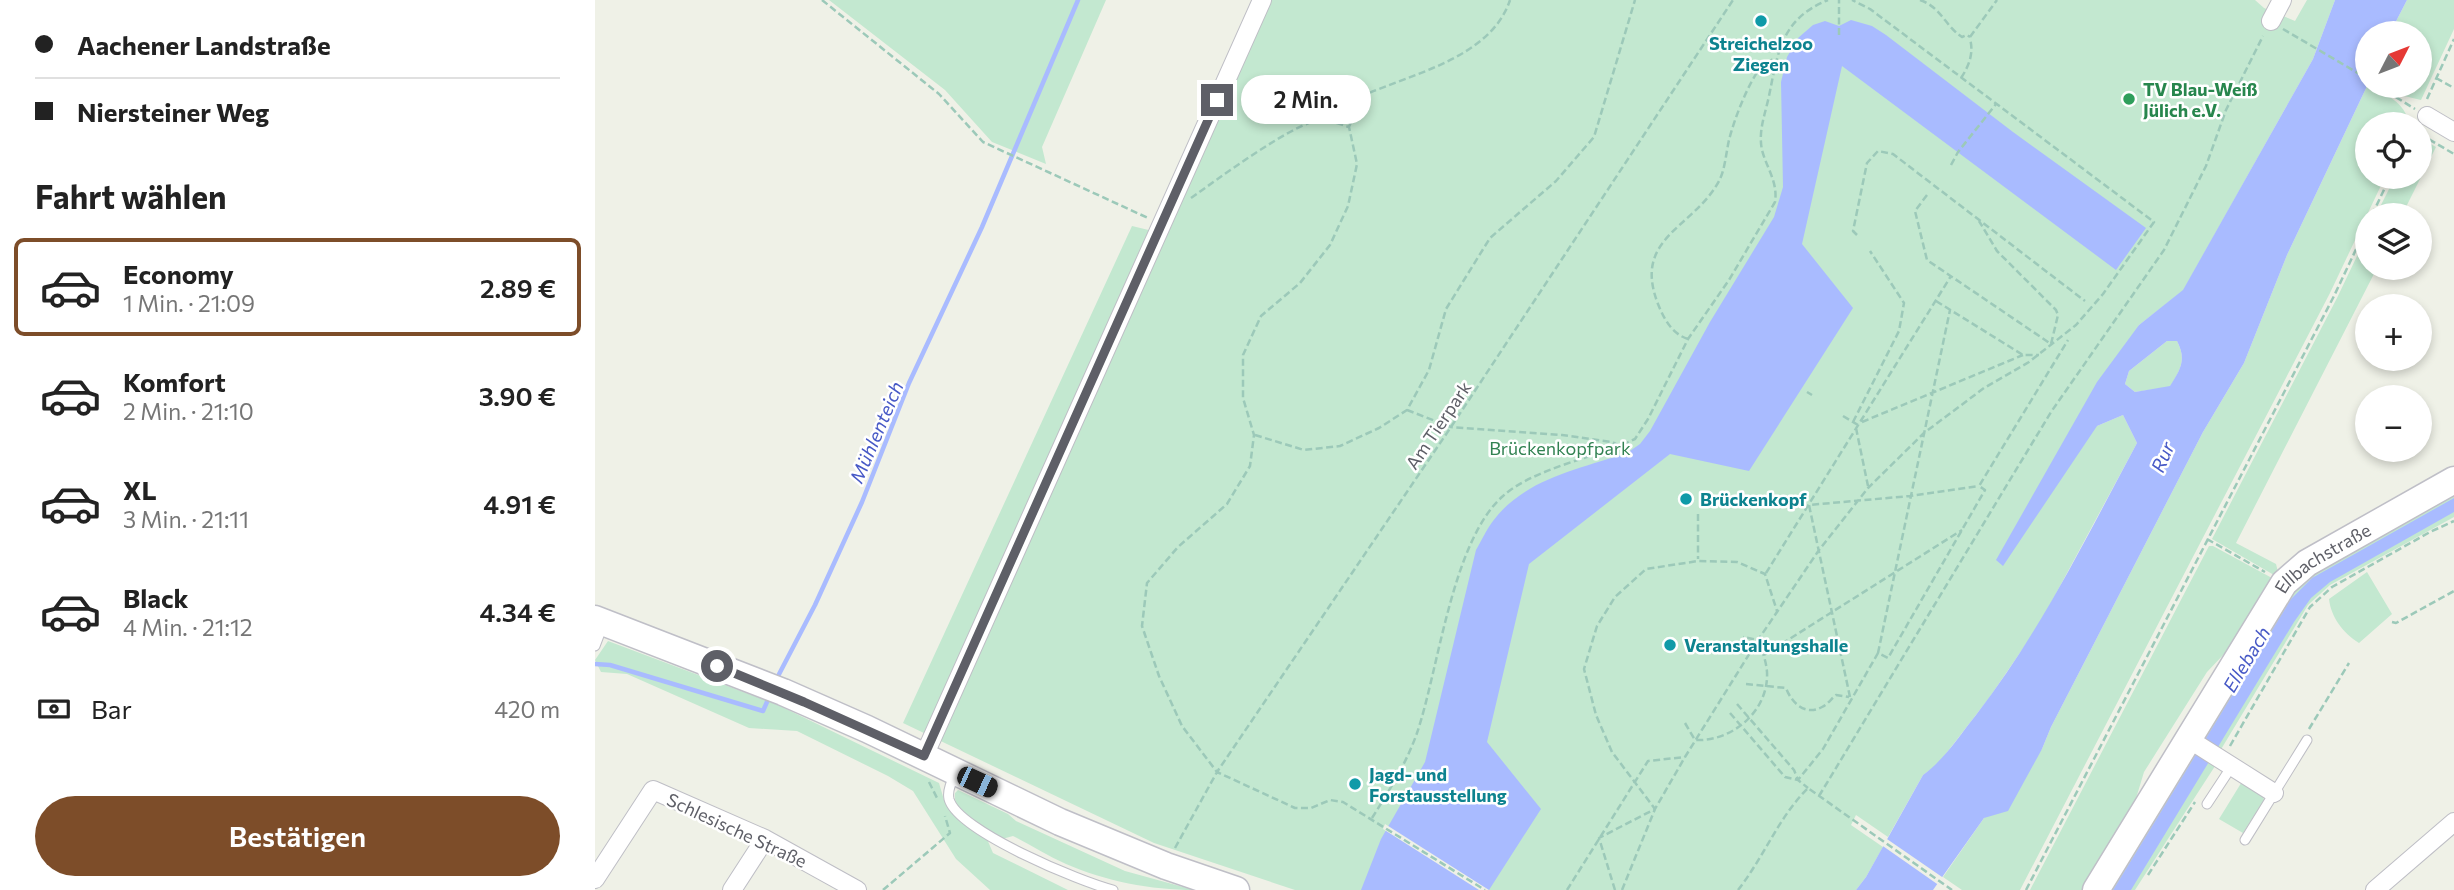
<!DOCTYPE html>
<html lang="de">
<head>
<meta charset="utf-8">
<style>
	:root { --surface:#fff; --page:#f2f2f2; --text:#222; --muted:#767676; --line:#e0e0e0; --accent:#7d4d29 }
	body { margin:0; font-family:Commissioner,sans-serif; background:var(--page); color:var(--text); height:100vh; display:flex; flex-direction:column; font-size:26px; white-space:nowrap }
	* { box-sizing:border-box; margin:0 }
	p { font-size:23px; color:var(--muted) }
	.icon { flex:none; width:38px; height:38px; fill:none; stroke:currentColor; stroke-width:2; stroke-linecap:round; stroke-linejoin:round }
	.map { position:relative; flex:1; overflow:hidden }
	.details { display:flex; flex-direction:column; background:var(--surface); width:595px }
	.details>* { flex:none }
	.top-card { display:grid; align-content:center; height:154px; padding:0 35px; background:var(--surface) }
	.needle { width:46px; rotate:48deg }
	.fabs { position:absolute; left:1760px; top:21px; display:grid; gap:14px }
	.fabs a { display:grid; place-items:center; width:77px; height:77px; border-radius:50%; background:var(--surface); box-shadow:0 4px 10px #0003; font-size:35px }
	.end { position:absolute; width:32px; height:32px; margin:-16px; border:9px solid #5e5f67; background:#fff; box-shadow:0 0 0 4px #fff }
	.from { border-radius:50% }
	.bubble { position:absolute; height:49px; border-radius:24px; background:var(--surface); box-shadow:0 4px 10px #0003; font-size:23px; font-weight:600; line-height:49px; text-align:center }
	.car { position:absolute; width:21px; height:42px; margin:-21px -10px; border-radius:9px; box-shadow:0 0 5px 2px #0007; background:linear-gradient(#222 24%,#8ab4d8 0 40%,#222 0 76%,#8ab4d8 0 86%,#222 0) }
	.top-card b { display:flex; align-items:center; gap:24px; height:66px; font-size:26px }
	.top-card b+b { border-top:2px solid var(--line) }
	.top-card i { width:18px; height:18px; background:var(--text) }
	ul { padding:0; list-style:none }
	li { display:flex; align-items:center; gap:21px; height:98px; margin:0 14px 10px; padding:0 21px; border:4px solid transparent; border-radius:10px }
	li div { flex:1 }
	li b { display:block; font-size:26px }
	li em { font-style:normal; font-weight:600 }
	li.active { border-color:var(--accent) }
	li>.icon { width:63px; height:63px; stroke-width:1.5 }
	h2 { padding:0 35px; font-size:32px; line-height:84px }
	.pay { display:flex; align-items:center; gap:18px; height:77px; padding:0 35px; font-size:26px }
	.pay p { margin-inline-start:auto }
	.action { display:flex; gap:14px; margin-top:auto; padding:14px 35px }
	.action a { flex:1; height:80px; border-radius:42px; background:var(--accent); color:#fff; font-size:28px; font-weight:600; line-height:80px; text-align:center }
	main { display:flex; flex:1; min-height:0 }
	.map>svg:first-child { display:block }
</style>
</head>
<body>
<main>
<section class="details">
<div class="top-card">
<b><i class="from"></i>Aachener Landstraße</b>
<b><i></i>Niersteiner Weg</b>
</div>
<h2>Fahrt wählen</h2>
<ul>
<li class="active"><svg class="icon" aria-label="car" viewBox="0 0 24 24"><path d="M5 17H2v-5l4-1 3-4h7l3 4 3 1v5h-3M9 17h6M6 11h13"/><circle cx="7" cy="17" r="2"/><circle cx="17" cy="17" r="2"/></svg><div><b>Economy</b><p>1 Min. · 21:09</p></div><em>2.89 €</em></li>
<li><svg class="icon" aria-label="car" viewBox="0 0 24 24"><path d="M5 17H2v-5l4-1 3-4h7l3 4 3 1v5h-3M9 17h6M6 11h13"/><circle cx="7" cy="17" r="2"/><circle cx="17" cy="17" r="2"/></svg><div><b>Komfort</b><p>2 Min. · 21:10</p></div><em>3.90 €</em></li>
<li><svg class="icon" aria-label="car" viewBox="0 0 24 24"><path d="M5 17H2v-5l4-1 3-4h7l3 4 3 1v5h-3M9 17h6M6 11h13"/><circle cx="7" cy="17" r="2"/><circle cx="17" cy="17" r="2"/></svg><div><b>XL</b><p>3 Min. · 21:11</p></div><em>4.91 €</em></li>
<li><svg class="icon" aria-label="car" viewBox="0 0 24 24"><path d="M5 17H2v-5l4-1 3-4h7l3 4 3 1v5h-3M9 17h6M6 11h13"/><circle cx="7" cy="17" r="2"/><circle cx="17" cy="17" r="2"/></svg><div><b>Black</b><p>4 Min. · 21:12</p></div><em>4.34 €</em></li>
</ul>
<div class="pay"><svg class="icon" aria-label="cash" viewBox="0 0 24 24"><path d="M3 7h18v10H3z"/><circle cx="12" cy="12" r="2"/></svg>Bar<p>420 m</p></div>
<div class="action"><a>Bestätigen</a></div>
</section>
<div class="map">
<svg width="1859" height="890" viewBox="0 0 1859 890">
	<rect width="100%" height="100%" fill="#eff1e7"/>
	<path fill="#c3e8d0" d="M234,0h277l-64,147 4,17 -54,-22 -47,-52z
		M674,0h986l9,8 31,13 12,-21h28l-22,59 -130,232 -44,34 -42,101 26,-11 14,28 -98,182 -50,73 -51,66 -15,11 -35,62 -32,-22 -5,10 32,22 -17,30 -10,13h-561l-141,-47 -251,-120 229,-497 29,7z
		M1812,0h47v29l-33,71 -17,-4 -18,-10h34v-53h-30z
		M1773,84c15,9 38,18 41,40h-41v53h17l-55,116 -310,597h-58l-19,-13 41,-59 58,-69 9,-22 152,-295 41,-69 43,-108z
		M1825,138l16,9 -34,68h-26l19,-38h25z
		M1773,233v35h9l-141,275 40,21 2,8 -4,3 -62,-36 125,-241z
		M1572,341h10c10,19 3,29 -7,46l-35,5 -10,-8 4,-13z
		M1859,489v28l-124,68 -22,20 -88,146 -22,-14 92,-150z
		M1614,546h4l59,32 -47,75 -18,19 -63,100 -10,33 -52,85h-52z
		M1772,572l25,42 -33,29c-16,-10 -28,-26 -30,-44z
		M13,641l170,64 161,78 5,17 8,13 15,14 20,12 6,14 75,37h-78l-34,-31 -43,-68 -25,-15 -91,-45 -48,-3 -122,-54 -26,-2 -6,-12z
		M1596,748l26,15 -82,127h-29z
		M1648,780l19,12 2,8 -21,33 -24,-14z
		M363,790l50,24 8,7 109,50 69,19c-43,0 -89,-9 -128,-26 -18,-8 -35,-19 -53,-28l-11,3c-17,-10 -50,-22 -47,-46z"/>
	<path fill="#a9bbff" fill-rule="evenodd" d="M1740,0h72l-17,33h-22v51l-81,171 -43,108 -41,69 -152,295 -9,22 -34,62 -24,7 -51,72h-77l10,-13 57,-102c22,-16 36,-39 53,-60 65,-84 111,-179 161,-272l-14,-28 -26,11 -94,140 -7,-6 101,-178 42,-57 44,-35 130,-231zM1572,341h10c10,19 3,29 -7,45l-35,6 -10,-8 4,-13z
		M1256,20l21,6 14,9 127,97 133,96 -30,42 -274,-204 -40,178 51,64 -104,163 -79,-17 -141,110 -42,178 54,67 -52,81h-128l20,-51 44,-77 51,-212c6,-10 10,-20 17,-29 31,-42 86,-52 134,-68l13,-9 10,-13 60,-109 64,-105 9,-30 -2,-105 6,-25 11,-19 15,-13 12,-4 14,5z
		M1859,498v14l-124,70 -19,16 -17,24 -163,268h-18l178,-291 21,-21z"/>
	<path fill="#eff1e7" d="M790,824l104,66h-10l-96,-61z
		M1289,837l61,42 -5,7 -60,-42z"/>
	<g fill="none" stroke-linecap="round" stroke-linejoin="round">
		<path stroke="#a9bbff" stroke-width="4.5" d="M0,664l15,1 153,46 7,-16
			M181,680l39,-75 47,-103 47,-119 73,-156 96,-227"/>
		<g stroke="#bebec5" stroke-width="11">
			<path id="lane" d="M0,646l8,-21
				M361,773c-4,8 -9,17 -7,26 8,32 132,83 164,91
				M1612,804l25,-38
				M1650,840l62,-100"/>
		</g>
		<g stroke="#bebec5" stroke-width="20">
			<path id="street" d="M1676,21l11,-21
				M1832,116l27,16
				M1592,738l87,55
				M329,756l338,-756
				M0,879l58,-89 112,49 92,51
				M137,890l33,-51
				M1780,890l79,-68"/>
		</g>
		<g stroke="#bfbfc7" stroke-width="29">
			<g id="secondary">
				<path d="M0,619l188,73 84,37 193,93 106,44 70,24"/>
				<path id="s1" d="M1501,890l188,-307 23,-20 147,-83"/>
			</g>
		</g>
		<path stroke="#9cc9b9" stroke-width="2.5" stroke-dasharray="7 3.5" stroke-linecap="butt" d="M227,0l117,94 44,48 165,76
			M1325,0c21,7 25,26 42,37l5,-2 3,2
			M1688,29l85,50
			M1244,35v-35
			M1375,37l27,-37
			M1366,78c8,-12 13,-25 9,-39
			M1841,78l18,10
			M1783,86l37,23
			M1832,99l27,-60
			M727,120l40,-24
			M754,127l13,-31c49,-22 129,-38 148,-96
			M1825,134l34,20
			M1356,165l7,-13 38,-48
			M1332,195l-12,16 12,49 124,84 7,-29 -2,-5 -59,-59 -18,-30
			M596,198c23,-16 108,-80 132,-78 8,0 18,5 26,7l8,37 -9,42 -18,39 -30,38 -39,33 -18,39v43l11,37 -4,31 -23,38 -49,43 -31,36 -5,43 17,50 23,50 35,46 78,36h16l19,-8 13,2 142,88
			M1777,215l18,-38
			M1262,235l-4,-4 14,-68 11,-12 15,3 192,147
			M1341,301l87,54h16
			M1093,339c-16,-5 -24,-20 -30,-35 -26,-67 35,-75 61,-123 6,-11 7,-28 10,-41 5,-20 19,-57 32,-73 4,-4 9,-6 14,-9
			M1212,392l5,3
			M812,410l44,17 111,8 50,7 8,4 15,-7 13,-20 40,-80 41,-59 46,-78c3,-20 -8,-33 -13,-52 -4,-19 3,-35 7,-54 9,-44 12,-77 59,-96
			M1248,416l15,9
			M1258,422l46,-91 5,-28 -34,-52
			M1267,422l161,-67
			M1261,428l12,58
			M660,435l49,15 36,-4 39,-18 28,-18 22,-40 17,-61 44,-71 66,-57 38,-44 41,-137
			M1103,514v45
			M1612,539l58,33
			M1171,573l185,-297
			M1797,622l4,1 58,-32
			M1283,653l72,-343
			M1169,655l198,-125
			M1151,684l40,4c6,16 20,28 36,19 6,-3 9,-8 14,-12l13,2
			M1255,697l-41,-192 101,-9 69,-10
			M1142,704l57,66 4,10 10,8
			M1135,713l55,64 13,3 25,-31 55,-96 10,5 97,-168 -6,-4 89,-146
			M1090,723l10,17c37,2 74,-29 72,-68 -1,-12 -5,-22 -9,-32l-15,-3
			M1714,729l40,-66
			M1635,746l80,-139 22,-20 98,-55 24,-11
			M334,782l8,16
			M1224,796l232,-384 113,-162 42,-84 20,-56 37,-74
			M777,818c17,-27 34,-54 45,-85 22,-65 35,-192 86,-237 26,-24 84,-38 117,-50
			M580,848l42,-76 234,-345 282,-427
			M1553,875l47,-73
			M288,890l67,-57 -5,-17
			M972,890l81,-129 37,-4
			M1020,890l-16,-52 56,-29 -43,-57 -16,-37 -12,-46 13,-43 18,-29 31,-28 52,-8 39,1 28,12 12,37
			M1027,890l33,-81 30,-52 73,-117 61,-90 49,-62 56,-55 60,-45 45,-26 47,-37 27,-31 51,-72 -284,-213 -18,-9
			M1143,890c26,-33 40,-72 70,-102l144,102
			M1431,890l308,-594 34,-72"/>
		<use href="#lane" stroke="#fff" stroke-width="9"/>
		<use href="#street" stroke="#fff" stroke-width="18"/>
		<use href="#secondary" stroke="#fff" stroke-width="26"/>
	</g>
	<g fill="none" stroke-linecap="round" stroke-linejoin="round">
		<path stroke="#5e5f67" stroke-width="9" d="M122,666l87,36 120,54 293,-656"/>
	</g>
	<g fill="#0f9aa8" stroke="#fff" stroke-width="2.5">
		<circle cx="1166" cy="21" r="7"/>
		<circle cx="1091" cy="499" r="7"/>
		<circle cx="1075" cy="645" r="7"/>
		<circle cx="760" cy="784" r="7"/>
	</g>
	<circle fill="#2e9e5b" stroke="#fff" stroke-width="2.5" cx="1534" cy="99" r="7"/>
	<g text-anchor="middle" dominant-baseline="central" stroke-width="5" stroke-linejoin="round" paint-order="stroke">
		<g font-size="18" font-weight="bold" fill="#0d838f" stroke="#fff" text-anchor="start">
			<text x="1166" y="43" text-anchor="middle">Streichelzoo<tspan x="1166" dy="21">Ziegen</tspan></text>
			<text x="1105" y="499">Brückenkopf</text>
			<text x="1089" y="645">Veranstaltungshalle</text>
			<text x="774" y="774">Jagd- und<tspan x="774" dy="21">Forstausstellung</tspan></text>
		</g>
		<g font-size="18" font-weight="bold" fill="#27864d" stroke="#fff" text-anchor="start">
			<text x="1548" y="89">TV Blau-Weiß<tspan x="1548" dy="21">Jülich e.V.</tspan></text>
		</g>
		<g font-size="18" fill="#5e5f67" stroke="#fff">
			<text transform="translate(843 425) rotate(-56)">Am Tierpark</text>
			<text stroke="none"><textPath href="#s1" startOffset="406">Ellbachstraße</textPath></text>
			<text transform="translate(142 830) rotate(25)">Schlesische Straße</text>
		</g>
		<g font-size="18" fill="#328252" stroke="#fff">
			<text x="965" y="448">Brückenkopfpark</text>
		</g>
		<g font-size="19" font-style="italic" fill="#4759c6" stroke="#fff">
			<text transform="translate(281 432) rotate(-67)">Mühlenteich</text>
			<text transform="translate(1567 457) rotate(-67)">Rur</text>
			<text transform="translate(1651 659) rotate(-59)">Ellebach</text>
		</g>
	</g>
</svg>
<div class="fabs">
<a><svg class="needle" viewBox="-14 -14 28 28"><path d="M0-13l5 13h-10z" fill="#e53935"/><path d="M0 13l5-13h-10z" fill="#767676"/></svg></a>
<a><svg class="icon" aria-label="locate" viewBox="0 0 24 24"><circle cx="12" cy="12" r="6"/><path d="M12 2v4M12 18v4M2 12h4M18 12h4"/></svg></a>
<a><svg class="icon" aria-label="layers" viewBox="0 0 24 24"><path d="M12 4l9 5-9 5-9-5zM3 14l9 5 9-5"/></svg></a>
<a>+</a>
<a>−</a>
</div>
<i class="end from" style="left:122px;top:666px"></i>
<i class="end" style="left:622px;top:100px"></i>
<div class="bubble" style="left:646px;top:75px;width:130px">2 Min.</div>
<i class="car" style="left:382px;top:782px;rotate:115deg"></i>
</div>
</main>
</body>
</html>
